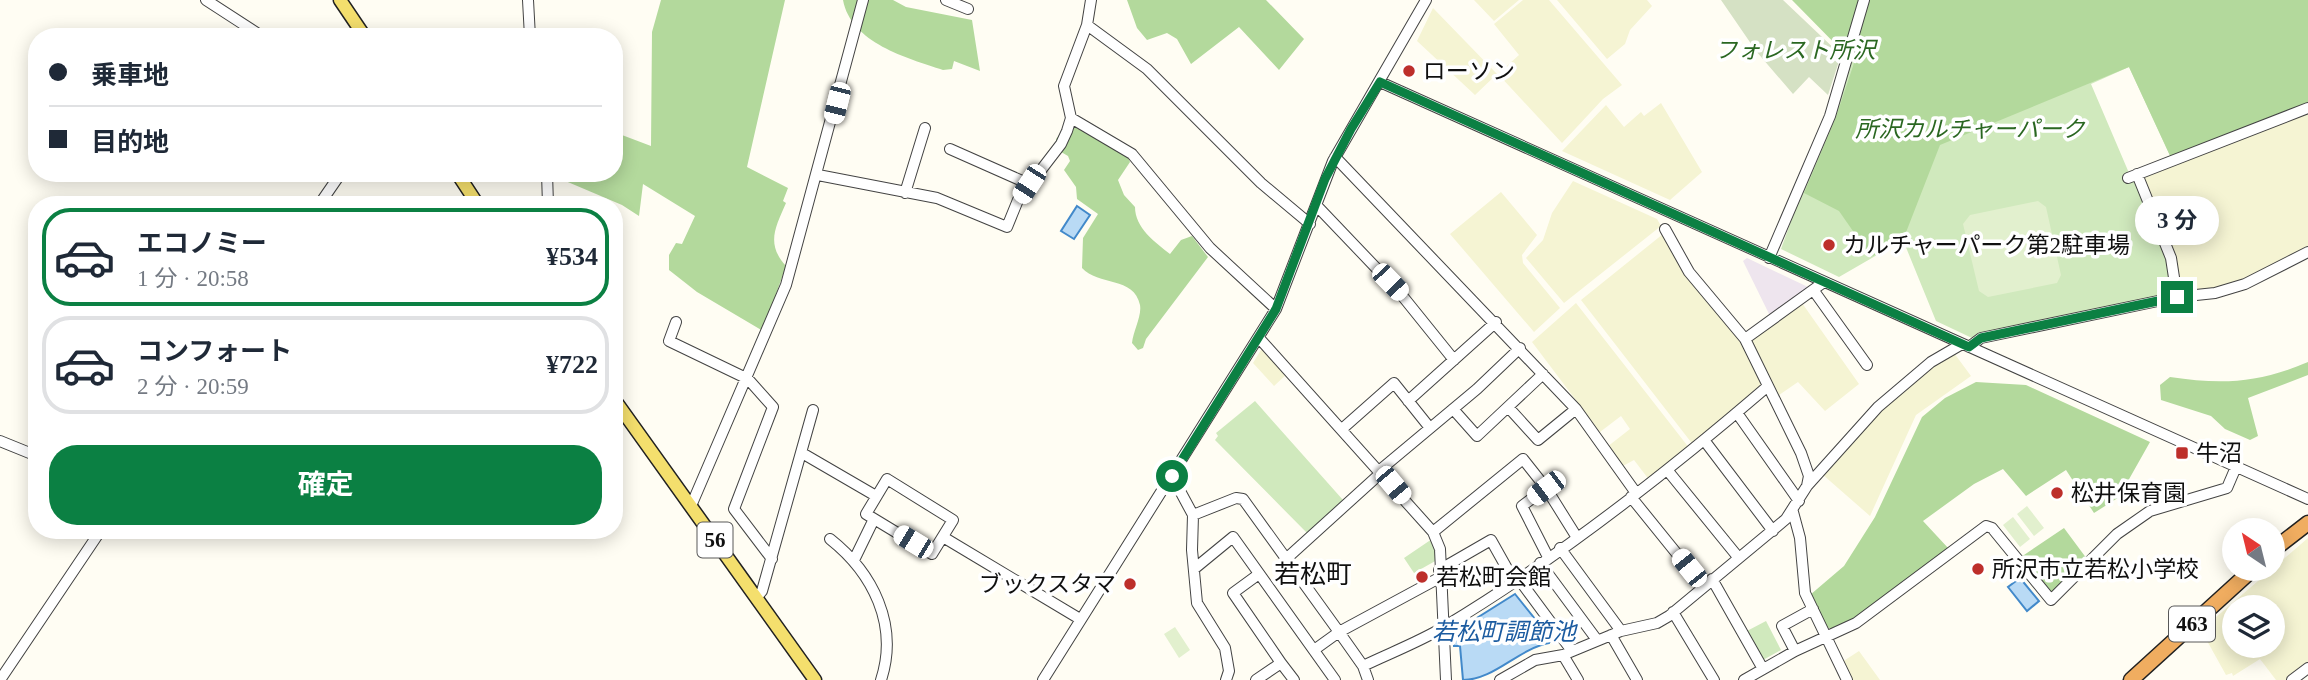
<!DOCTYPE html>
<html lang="ja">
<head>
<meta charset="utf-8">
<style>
	:root { --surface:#fff; --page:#f2f2f3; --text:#1f2937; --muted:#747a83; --line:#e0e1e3; --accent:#0b8043 }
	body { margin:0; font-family:"Times New Roman","Noto Sans JP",serif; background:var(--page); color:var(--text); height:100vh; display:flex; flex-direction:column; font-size:26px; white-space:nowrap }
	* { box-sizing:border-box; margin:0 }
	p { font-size:23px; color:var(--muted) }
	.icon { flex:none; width:38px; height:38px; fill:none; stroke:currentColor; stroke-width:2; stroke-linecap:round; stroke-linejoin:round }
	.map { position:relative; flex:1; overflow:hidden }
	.details { position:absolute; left:28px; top:196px; width:595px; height:343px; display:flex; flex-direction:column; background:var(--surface); border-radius:28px; box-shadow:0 4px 18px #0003 }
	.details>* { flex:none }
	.guide { position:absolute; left:28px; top:28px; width:595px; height:154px; border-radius:28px; box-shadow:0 4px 18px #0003; display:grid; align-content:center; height:154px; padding:0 21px; background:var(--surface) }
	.needle { width:46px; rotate:325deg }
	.buttons { position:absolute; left:2222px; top:518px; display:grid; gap:14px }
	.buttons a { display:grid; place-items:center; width:63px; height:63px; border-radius:50%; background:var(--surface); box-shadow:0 4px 18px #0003; font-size:35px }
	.end { position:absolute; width:32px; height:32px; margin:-16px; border:9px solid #0b8043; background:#fff; box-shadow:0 0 0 4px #fff }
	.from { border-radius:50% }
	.bubble { position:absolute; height:49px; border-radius:24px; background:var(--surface); box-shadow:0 4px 18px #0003; font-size:23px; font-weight:700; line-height:49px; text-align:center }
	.car { position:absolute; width:21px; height:42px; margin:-21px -10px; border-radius:9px; box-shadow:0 0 5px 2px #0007; background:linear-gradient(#fff 24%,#345 0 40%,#fff 0 76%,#345 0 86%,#fff 0) }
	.guide b { display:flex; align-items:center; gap:24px; height:66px; font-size:26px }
	.guide b+b { border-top:2px solid var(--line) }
	.guide i { width:18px; height:18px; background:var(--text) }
	ul { padding:12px 0 0; list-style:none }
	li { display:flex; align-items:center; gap:21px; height:98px; margin:0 14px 10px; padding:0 7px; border:4px solid var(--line); border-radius:28px }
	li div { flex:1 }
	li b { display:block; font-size:26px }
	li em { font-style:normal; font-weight:700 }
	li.current { border-color:var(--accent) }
	li>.icon { width:63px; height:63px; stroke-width:1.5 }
	.cta { display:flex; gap:14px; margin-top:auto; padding:14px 21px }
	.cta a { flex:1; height:80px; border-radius:28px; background:var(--accent); color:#fff; font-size:28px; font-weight:700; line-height:80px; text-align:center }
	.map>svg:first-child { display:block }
</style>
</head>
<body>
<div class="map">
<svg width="2308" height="680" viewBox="0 0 2308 680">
	<rect width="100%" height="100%" fill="#fffdf3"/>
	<path fill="#eee5ee" d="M1747,258l61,29v5l-37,26 -28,-57z"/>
	<path fill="#f5f4d3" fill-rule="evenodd" d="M1474,0h45l-25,21z
		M1523,0h26l73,85 -19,14 -41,44 -64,-69 21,-19 -25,-31z
		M1557,0h90l5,6 -22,24 -5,14 -18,15z
		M1433,8l64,66 -22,21 -58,-54z
		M1661,103l41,69 -32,28 -108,-49 44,-46 18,22 17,-15 3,4z
		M2308,111v135l-48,27 -32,12 -39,8 -5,-2 -10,-33 -32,-78 4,-6z
		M1573,181l84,38 4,7 -97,77 -38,-45 17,-18 9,-27z
		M1501,192l36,43 -15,20 1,8 37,45 -26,24 -84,-98z
		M1663,234l80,108 19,45 -68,59 -113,-146z
		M1576,303l114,146 -40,32 -16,-21 -13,7 -14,-20 23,-18 -9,-13 -21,16 -68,-90z
		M1802,303l57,81 -34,27 -27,-29 -22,15 -26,-55z
		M1264,345l24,28 -14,13 -21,-23z
		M1954,353l17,23 -55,39 -46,101 -48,-42 59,-65 45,-39z
		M2308,538v126l-20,16h-12l-16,-21 -27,17 -1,-3 -6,2 -25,-45zM2235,607h38v39h-38z
		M1859,651l21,29h-31l-7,-18z"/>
	<path fill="#d0e9bd" d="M2308,0l-136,160 -43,-93 -38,17 38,89 7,5 33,83 3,31 -4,4 -196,42 -36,-17 -33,-81 -64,37 -58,-28 85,-236z
		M1255,401l88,99 -36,33 -92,-93 3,-4 -2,-3z
		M1432,539l5,21 -23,13 -10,-15z
		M1766,621l15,29 -18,10 -18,-28z"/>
	<path fill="#b3d99c" d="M661,0h124l-38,167 41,21 -5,13 3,2c-11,25 -20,41 0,63l-23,65 -66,-39 -28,-22v-15l7,-12 6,1 13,-28 -52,-32 -4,32 -17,-11 -66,-28v-4h58v-41l37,14 1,-114z
		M843,0h50l13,7 66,13 8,51 -26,-10 -2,8 -9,1c-36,-12 -92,-27 -100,-70z
		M1127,0h139l38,39 -25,31 -40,-43 -48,37 -14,-25 -10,-6 -20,7 -10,-12z
		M1792,0h516v108l-136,52 -43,-93 -189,78 -37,95 -32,17 -32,-46 -35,-18 32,-76 18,-54z
		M1068,123l60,34 2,5 -12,18 6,15 11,12c0,21 20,35 35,47l11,-14 11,-4 16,21 -62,82 -3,9 -5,2 -6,-7c1,-12 10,-27 8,-38 -6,-29 -42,-19 -58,-37l1,-30 15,-24 -21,-15 -1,-12 -12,-17 6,-9 -2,-5 -12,-7v-10z
		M2308,362v13l-60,23 10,38 -8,4 -25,-11 -14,-13 -50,-16 -1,-15 10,-8c53,8 89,6 138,-15z
		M1976,382l50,3 124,57 -22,39 4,8 -38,24 -28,-43 -40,26 -23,-27 -29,15 -51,37 26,28 -92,69 -25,11 -6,-2 -16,-32 34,-29 31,-49 47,-100 23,-19z
		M2064,528l23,31 -32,34h-5l-29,-36z"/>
	<path fill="#d5e1c4" d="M1721,0h62l58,55 -13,40 -19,-18 -16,17 -37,-43z"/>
	<path fill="#e2f0ce" d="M2038,201l8,6 15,68 -4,8 -69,14 -9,-6 -16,-67 7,-9z
		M2027,506l17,22 -10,8 -17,-22z
		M2013,517l17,22 -10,8 -17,-22z
		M1175,627l15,23 -11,8 -15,-24z"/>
	<path fill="#b9daf5" stroke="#4289ca" stroke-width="2" d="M1077,206l13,9 -16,24 -13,-8z
		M2020,578l19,23 -12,10 -19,-24z
		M1515,594l36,45 -2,4c-31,6 -55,37 -86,37l-3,-34h-6l-1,-13z"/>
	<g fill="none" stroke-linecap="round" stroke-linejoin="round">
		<g stroke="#434343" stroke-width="12">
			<path id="minor" d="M206,0l57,37
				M528,0l2,37
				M946,0l22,9
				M1087,25l60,44 114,114 49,41
				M1380,82l928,417
				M1071,118l61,36 78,94 66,61
				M950,149l79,35
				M1335,157l241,252 60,84
				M547,173l1,32
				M2137,174l34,84 6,39
				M818,175l119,23 70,29 11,-27 43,-56 6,-13 4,-13 -7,-32 23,-61 4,-25
				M2128,178l180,-70
				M905,193l20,-65
				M319,205l22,-32
				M1316,205l84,88 54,67
				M1665,229l24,43 56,67 56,114 8,23 -2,10
				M1769,258l61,-142 34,-116
				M1814,291l53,74
				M676,322l-7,19 79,38 25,28 -39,102 38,50
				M1259,338l174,194 7,17 6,131
				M1745,339l79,-57
				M1969,347l12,-9 196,-41 38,-4 30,-9 63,-32
				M1408,401l88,-79
				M1508,407l30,33 38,-31
				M1453,409l24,27 66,-62
				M1737,413l62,88
				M1342,429l52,-46 36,45
				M1704,440l69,91
				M0,441l37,15
				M802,453l74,43
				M1380,470l97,-81 43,-41
				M1668,471l70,86
				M1172,476l21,39 -1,35 5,53 28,45 4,23 -3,9
				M887,479l66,41 -21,34 -66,-40z
				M1546,488l-24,18 26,51
				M1631,497l72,89
				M691,506l95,-221 77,-285
				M1793,512l7,26 5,55 42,87
				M1193,515l43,-17 7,1 96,133 100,-54
				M1433,532l90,-73 23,29 30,48
				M943,537l137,82
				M830,539c43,34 69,86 51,141
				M1560,548l61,83
				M1286,559l96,-87
				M854,560l20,-41
				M1540,563l57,77
				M1194,569l39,-32 102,143
				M1439,570l52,-30 23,41
				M1259,574l-26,19 48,70
				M1518,578l54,73
				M1712,579l51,90
				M756,598l6,-7 51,-181
				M1673,612l41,68
				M1611,635l26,45
				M1314,650l25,-18 24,34c27,-13 56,-24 81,-39 115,-69 223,-154 324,-241
				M1795,651l-13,-25 31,-17
				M1563,655l15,25
				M1363,666l5,14
				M0,680l101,-150
				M1043,680l233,-371 57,-148 93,-161
				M1256,680l25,-17 13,17
				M1500,680l35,-20 28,-5 58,-24 36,-8 12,-7 117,-97 21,-33 71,-79 53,-45 31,-18
				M1744,680l51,-29 61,-28 130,-97 6,2 59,72 66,-66 33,-23 77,-23 9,-21
				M2292,680l16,-12"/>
		</g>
		<g stroke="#212121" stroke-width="15">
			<path id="major" d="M340,0l25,37
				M457,173l21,32
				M614,399l201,281"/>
		</g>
		<g stroke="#212121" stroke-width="17">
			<path id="highway" d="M2273,550l35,-27
				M2131,680l122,-111"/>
		</g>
		<use href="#minor" stroke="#fff" stroke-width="10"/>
		<use href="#major" stroke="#f4df6d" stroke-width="12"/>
		<use href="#highway" stroke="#f0ad60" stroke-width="14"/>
	</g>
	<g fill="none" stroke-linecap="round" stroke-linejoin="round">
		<path stroke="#0b8043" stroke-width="9" d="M1172,476l104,-167 49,-130 26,-50 29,-47 589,265 12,-9 196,-41"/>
	</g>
	<g fill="#bd2f2b" stroke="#fff" stroke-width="2.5">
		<circle cx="1409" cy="71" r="7"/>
		<circle cx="1829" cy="245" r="7"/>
		<rect x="2175" y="446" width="14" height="14" rx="3.5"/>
		<circle cx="2057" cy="493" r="7"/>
		<circle cx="1978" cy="569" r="7"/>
		<circle cx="1422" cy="577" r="7"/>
		<circle cx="1130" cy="584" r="7"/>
	</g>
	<g text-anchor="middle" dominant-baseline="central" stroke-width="7" stroke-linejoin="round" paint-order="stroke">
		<g fill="#fff" stroke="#585858" stroke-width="2">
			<rect x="697.5" y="522.5" width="35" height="35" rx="5"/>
			<rect x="2169" y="606.5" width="46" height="35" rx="5"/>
		</g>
		<g font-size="21" font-weight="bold" fill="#101010">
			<text x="715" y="540">56</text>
			<text x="2192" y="624">463</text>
		</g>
		<g font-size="23" font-style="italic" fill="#2a6721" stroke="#fff">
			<text x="1795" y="50">フォレスト所沢</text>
			<text x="1970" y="129">所沢カルチャーパーク</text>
		</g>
		<g font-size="23" fill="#101010" stroke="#fff" text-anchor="start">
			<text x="1423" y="71">ローソン</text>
			<text x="1843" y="245">カルチャーパーク第2駐車場</text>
			<text x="2196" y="453">牛沼</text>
			<text x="2071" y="493">松井保育園</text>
			<text x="1992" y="569">所沢市立若松小学校</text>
			<text x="1436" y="577">若松町会館</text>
			<text x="1116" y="584" text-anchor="end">ブックスタマ</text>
		</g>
		<g font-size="24" font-style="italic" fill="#1b5ba0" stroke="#fff">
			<text x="1504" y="632">若松町調節池</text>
		</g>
		<g font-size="26" fill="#101010" stroke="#fff">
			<text x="1313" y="574">若松町</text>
		</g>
	</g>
</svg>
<div class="buttons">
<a><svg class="needle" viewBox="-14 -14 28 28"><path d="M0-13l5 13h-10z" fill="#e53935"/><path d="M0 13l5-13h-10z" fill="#747a83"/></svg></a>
<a><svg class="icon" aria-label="layers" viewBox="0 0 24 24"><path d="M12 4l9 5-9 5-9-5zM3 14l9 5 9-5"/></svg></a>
</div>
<i class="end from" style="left:1172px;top:476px"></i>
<i class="end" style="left:2177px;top:297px"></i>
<div class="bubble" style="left:2135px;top:196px;width:84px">3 分</div>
<i class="car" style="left:837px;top:103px;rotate:194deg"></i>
<i class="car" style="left:1029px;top:184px;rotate:213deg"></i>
<i class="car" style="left:1390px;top:282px;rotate:136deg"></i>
<i class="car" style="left:1393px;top:485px;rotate:140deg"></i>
<i class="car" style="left:1546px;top:488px;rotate:233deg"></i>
<i class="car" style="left:913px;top:542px;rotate:301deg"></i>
<i class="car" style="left:1689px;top:568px;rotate:321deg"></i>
<div class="guide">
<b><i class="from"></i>乗車地</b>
<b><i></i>目的地</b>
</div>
<section class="details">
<ul>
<li class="current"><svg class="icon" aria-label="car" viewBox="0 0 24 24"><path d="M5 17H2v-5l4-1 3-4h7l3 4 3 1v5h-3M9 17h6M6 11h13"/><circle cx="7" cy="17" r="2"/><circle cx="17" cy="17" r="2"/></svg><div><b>エコノミー</b><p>1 分 · 20:58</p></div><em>¥534</em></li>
<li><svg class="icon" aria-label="car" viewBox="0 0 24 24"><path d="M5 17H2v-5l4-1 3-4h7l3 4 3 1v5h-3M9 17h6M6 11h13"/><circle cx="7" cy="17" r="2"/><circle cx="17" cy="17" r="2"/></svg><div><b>コンフォート</b><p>2 分 · 20:59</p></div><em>¥722</em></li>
</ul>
<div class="cta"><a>確定</a></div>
</section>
</div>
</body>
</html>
